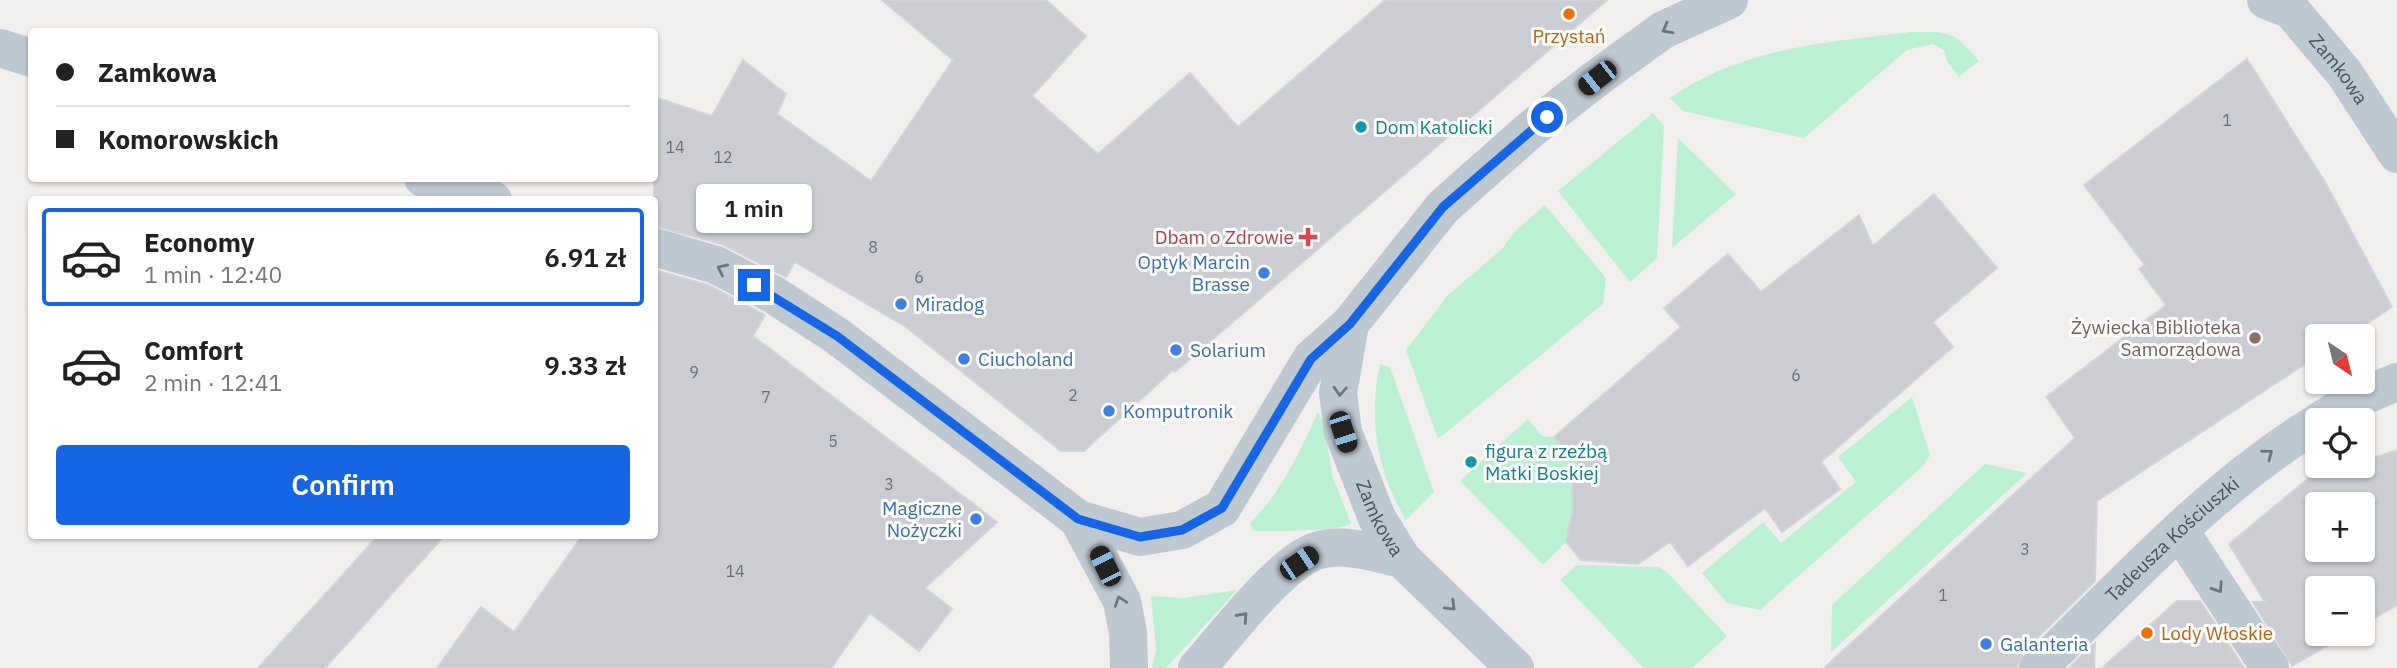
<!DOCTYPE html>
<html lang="en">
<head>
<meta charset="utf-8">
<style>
	:root { --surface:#fff; --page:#f2f2f2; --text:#222; --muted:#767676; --line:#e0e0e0; --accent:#1565e5 }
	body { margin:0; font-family:"IBM Plex Sans",sans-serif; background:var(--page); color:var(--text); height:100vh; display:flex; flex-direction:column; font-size:26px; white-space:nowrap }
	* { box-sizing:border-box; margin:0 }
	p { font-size:23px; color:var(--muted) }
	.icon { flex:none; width:38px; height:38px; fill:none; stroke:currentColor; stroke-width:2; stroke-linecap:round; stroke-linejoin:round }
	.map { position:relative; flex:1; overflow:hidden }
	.details { position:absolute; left:28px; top:196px; width:630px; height:343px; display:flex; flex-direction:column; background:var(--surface); border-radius:7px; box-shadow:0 2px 5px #0004 }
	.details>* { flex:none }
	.top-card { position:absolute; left:28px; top:28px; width:630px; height:154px; border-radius:7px; box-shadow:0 2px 5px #0004; display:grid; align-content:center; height:154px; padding:0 28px; background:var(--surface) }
	.needle { width:46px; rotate:145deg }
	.controls { position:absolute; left:2305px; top:324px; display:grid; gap:14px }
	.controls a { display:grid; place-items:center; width:70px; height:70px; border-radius:7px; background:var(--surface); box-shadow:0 2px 5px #0004; font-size:35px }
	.end { position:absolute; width:32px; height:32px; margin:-16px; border:9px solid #1565e5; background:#fff; box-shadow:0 0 0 4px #fff }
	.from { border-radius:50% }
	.bubble { position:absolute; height:49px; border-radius:7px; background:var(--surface); box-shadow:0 2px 5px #0004; font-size:23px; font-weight:600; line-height:49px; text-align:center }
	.car { position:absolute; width:21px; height:42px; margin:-21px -10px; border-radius:9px; box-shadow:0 0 5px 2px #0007; background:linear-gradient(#222 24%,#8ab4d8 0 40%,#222 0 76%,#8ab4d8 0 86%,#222 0) }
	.top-card b { display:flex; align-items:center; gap:24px; height:66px; font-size:26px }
	.top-card b+b { border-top:2px solid var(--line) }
	.top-card i { width:18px; height:18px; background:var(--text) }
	ul { padding:12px 0 0; list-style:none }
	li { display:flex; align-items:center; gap:21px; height:98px; margin:0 14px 10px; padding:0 14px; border:4px solid transparent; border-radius:7px }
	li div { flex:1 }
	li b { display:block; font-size:26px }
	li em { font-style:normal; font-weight:600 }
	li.on { border-color:var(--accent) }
	li>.icon { width:63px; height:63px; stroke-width:1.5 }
	.primary-button { display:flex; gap:14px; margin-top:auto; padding:14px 28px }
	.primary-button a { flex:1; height:80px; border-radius:7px; background:var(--accent); color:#fff; font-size:28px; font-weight:600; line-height:80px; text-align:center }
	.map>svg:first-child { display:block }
</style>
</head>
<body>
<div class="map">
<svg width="2397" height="668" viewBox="0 0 2397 668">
	<rect width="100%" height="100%" fill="#f1eeee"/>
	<path fill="#bbf0d2" d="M1911,32c40,0 41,-2 68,29l-20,16 -12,-16 -3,-11 -11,-6 -26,6 -103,88 -121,-27 -13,-13c71,-50 157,-56 241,-66z
		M1653,113l11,13 -7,132 -27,24 -72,-91z
		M1678,138l58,56 -64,54z
		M1545,205l61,73 -3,26 -165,135 -32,-89 42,-55 54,-46 12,-17z
		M1380,364l10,3 44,125 -28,28c-29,-49 -38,-100 -26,-156z
		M1912,397l18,58 -7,11 -163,144 -33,-7 -25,-30 61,-51 18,21 75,-61 -18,-25z
		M1318,412l5,9 10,57 18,45c-9,9 -81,8 -98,8l-3,-8c31,-30 50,-72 68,-111z
		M1528,419l14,17 12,1 27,30 -8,11 12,8 -19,56 -23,23 -83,-84z
		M1985,464l42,9 -196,179 1,-47z
		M1577,565l81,2 9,5 60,64 -35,32h-48l-84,-88z
		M1237,590l-71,78h-14l4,-18 -5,-54 33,2z"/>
	<path fill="#cbcdd3" stroke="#d2d4da" stroke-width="2" fill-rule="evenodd" d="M882,0h164l40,36 -54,60 66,58 92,-81 48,54 147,-127h222l-432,372 -2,-2 -89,81h-23l-155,-124 -111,-65 -9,15 -64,-33 -68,-18v-129l58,19 31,-56 43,34 -9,20 94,67 82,-121z
		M2247,59l78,123 67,125 -44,29h-31v20l-220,145 -2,80 -72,71 -6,16h-193l251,-230 -29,-41 120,-92 -27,-36 6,-4 -61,-80z
		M1934,194l63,74 -64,54 20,25 -132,115 19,27 -58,43 -17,-24 -77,58 -18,-24 -32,22 -57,-4 -15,-18 7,-33 -1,-29 9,-13 -27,-30 127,-110 -17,-19 64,-54 33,38 98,-77 14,31z
		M654,270l54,15 57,30 -12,21 244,186 -72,66 27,21 -33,42 -49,-38 -39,55h-394l44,-61 33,25 68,-96h72z
		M2397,450v155l-35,20v-37h-45v46h31l-56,32 -39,-64h12l-36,-58 92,-76 41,-2v-13l11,5zM2317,504h45v46h-45z
		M378,536h66l-119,132h-67z
		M2177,601h23l44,67h-142z
		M2095,643l-1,25h-25l17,-17z"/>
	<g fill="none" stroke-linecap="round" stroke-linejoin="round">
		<path stroke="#bec8d1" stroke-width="38" d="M2180,531l90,137"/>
		<g stroke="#bec8d1" stroke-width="38">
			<path id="s1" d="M2266,0l25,10 54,64 52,80"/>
			<path d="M0,48l32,10"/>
			<path d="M423,178l70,22"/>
			<path d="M654,247l62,18 58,30 63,41 241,183 44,82 6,32 1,35"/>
			<path id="s2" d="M1350,324l-12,69 5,39 34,86 25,41 113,109"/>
			<path d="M2321,420l35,-21 41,-17"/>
			<path d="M1078,519l62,18 42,-7 40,-22 89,-149 39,-35 93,-117 87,-77 67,-52 66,-48 66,-30"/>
			<path d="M1197,668c27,-30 83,-105 119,-117 28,-9 59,2 86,8"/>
			<path id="s3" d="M2038,668c88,-85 174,-181 279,-245"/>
		</g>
	</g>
	<defs><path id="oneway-chevron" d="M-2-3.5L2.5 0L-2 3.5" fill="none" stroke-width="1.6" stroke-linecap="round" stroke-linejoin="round" transform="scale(1.75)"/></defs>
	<g stroke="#6a757f">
		<use href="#oneway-chevron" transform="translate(1667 29) rotate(151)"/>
		<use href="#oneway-chevron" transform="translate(722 269) rotate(-155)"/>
		<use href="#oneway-chevron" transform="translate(1340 391) rotate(93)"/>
		<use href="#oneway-chevron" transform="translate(2268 454) rotate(-37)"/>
		<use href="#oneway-chevron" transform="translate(2218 588) rotate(57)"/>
		<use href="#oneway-chevron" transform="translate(1120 601) rotate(-109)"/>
		<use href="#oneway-chevron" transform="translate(1451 606) rotate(44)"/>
		<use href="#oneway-chevron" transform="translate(1243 617) rotate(-48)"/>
	</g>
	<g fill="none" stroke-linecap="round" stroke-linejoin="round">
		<path stroke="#1565e5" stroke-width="9" d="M754,285l83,51 241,183 62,18 42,-7 40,-22 89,-149 39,-35 93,-117 104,-90"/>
	</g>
	<g fill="#e8710a" stroke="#fff" stroke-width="2.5">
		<circle cx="1569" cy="14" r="7"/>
		<circle cx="2147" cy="633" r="7"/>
	</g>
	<g fill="#0f9aa8" stroke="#fff" stroke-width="2.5">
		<circle cx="1361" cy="127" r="7"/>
		<circle cx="1471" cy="462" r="7"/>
	</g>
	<path fill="#e0444e" stroke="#fff" stroke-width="2.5" d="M1304.5 226.5h7v7h7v7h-7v7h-7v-7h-7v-7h7z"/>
	<g fill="#3f7fe0" stroke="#fff" stroke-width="2.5">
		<circle cx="1264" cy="273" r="7"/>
		<circle cx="901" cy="304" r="7"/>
		<circle cx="1176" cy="350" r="7"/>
		<circle cx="964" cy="359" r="7"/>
		<circle cx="1109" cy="411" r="7"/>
		<circle cx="976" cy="519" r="7"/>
		<circle cx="1986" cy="644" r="7"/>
	</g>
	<circle fill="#8d6e63" stroke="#fff" stroke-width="2.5" cx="2255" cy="338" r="7"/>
	<g text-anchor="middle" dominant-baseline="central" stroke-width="6" stroke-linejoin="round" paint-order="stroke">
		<g font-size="16" fill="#67707a">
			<text x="2227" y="120">1</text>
			<text x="675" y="147">14</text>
			<text x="723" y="157">12</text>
			<text x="873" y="247">8</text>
			<text x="919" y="277">6</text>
			<text x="694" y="372">9</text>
			<text x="1796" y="375">6</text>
			<text x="1073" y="395">2</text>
			<text x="766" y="397">7</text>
			<text x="833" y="441">5</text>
			<text x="889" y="484">3</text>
			<text x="2025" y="549">3</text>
			<text x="735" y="571">14</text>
			<text x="1943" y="595">1</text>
		</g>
		<g font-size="19" fill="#c56008" stroke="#fff">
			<text x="1569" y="36">Przystań</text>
			<text x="2161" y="633" text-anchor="start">Lody Włoskie</text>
		</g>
		<g font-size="19" fill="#46515c" stroke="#fff">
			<text stroke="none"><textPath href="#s1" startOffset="103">Zamkowa</textPath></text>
			<text stroke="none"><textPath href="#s2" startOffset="203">Zamkowa</textPath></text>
			<text stroke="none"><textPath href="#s3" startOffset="186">Tadeusza Kościuszki</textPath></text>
		</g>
		<g font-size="19" fill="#0d838f" stroke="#fff" text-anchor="start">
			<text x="1375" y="127">Dom Katolicki</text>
			<text x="1485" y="451">figura z rzeźbą<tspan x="1485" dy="22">Matki Boskiej</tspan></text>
		</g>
		<g font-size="19" fill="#be3a42" stroke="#fff" text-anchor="end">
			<text x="1294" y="237">Dbam o Zdrowie</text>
		</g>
		<g font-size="19" fill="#366cbe" stroke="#fff" text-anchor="start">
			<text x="1250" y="262" text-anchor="end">Optyk Marcin<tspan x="1250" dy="22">Brasse</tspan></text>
			<text x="915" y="304">Miradog</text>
			<text x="1190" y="350">Solarium</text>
			<text x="978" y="359">Ciucholand</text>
			<text x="1123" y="411">Komputronik</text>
			<text x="962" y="508" text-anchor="end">Magiczne<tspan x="962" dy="22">Nożyczki</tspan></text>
			<text x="2000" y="644">Galanteria</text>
		</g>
		<g font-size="19" fill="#785e54" stroke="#fff" text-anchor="end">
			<text x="2241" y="327">Żywiecka Biblioteka<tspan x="2241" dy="22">Samorządowa</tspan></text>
		</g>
	</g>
</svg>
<div class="controls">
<a><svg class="needle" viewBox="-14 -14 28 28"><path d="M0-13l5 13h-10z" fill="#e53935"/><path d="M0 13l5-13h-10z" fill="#767676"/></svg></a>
<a><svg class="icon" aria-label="locate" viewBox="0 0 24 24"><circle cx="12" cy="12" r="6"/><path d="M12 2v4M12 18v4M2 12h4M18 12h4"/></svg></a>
<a>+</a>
<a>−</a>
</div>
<i class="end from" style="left:1547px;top:117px"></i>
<i class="end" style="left:754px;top:285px"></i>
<div class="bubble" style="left:696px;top:184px;width:116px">1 min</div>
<i class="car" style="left:1597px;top:78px;rotate:232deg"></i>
<i class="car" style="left:1343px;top:432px;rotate:162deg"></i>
<i class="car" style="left:1299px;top:563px;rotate:56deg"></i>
<i class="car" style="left:1105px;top:566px;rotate:334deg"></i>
<div class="top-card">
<b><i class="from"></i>Zamkowa</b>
<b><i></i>Komorowskich</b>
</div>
<section class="details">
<ul>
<li class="on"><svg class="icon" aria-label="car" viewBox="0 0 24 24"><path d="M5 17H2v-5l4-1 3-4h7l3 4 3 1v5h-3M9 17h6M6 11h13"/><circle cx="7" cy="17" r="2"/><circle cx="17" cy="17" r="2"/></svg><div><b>Economy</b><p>1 min · 12:40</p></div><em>6.91 zł</em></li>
<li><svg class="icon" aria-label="car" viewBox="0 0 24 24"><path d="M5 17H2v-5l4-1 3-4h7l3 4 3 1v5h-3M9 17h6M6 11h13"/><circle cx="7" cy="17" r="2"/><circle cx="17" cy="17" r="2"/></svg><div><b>Comfort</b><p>2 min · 12:41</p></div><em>9.33 zł</em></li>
</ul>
<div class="primary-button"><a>Confirm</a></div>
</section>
</div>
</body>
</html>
